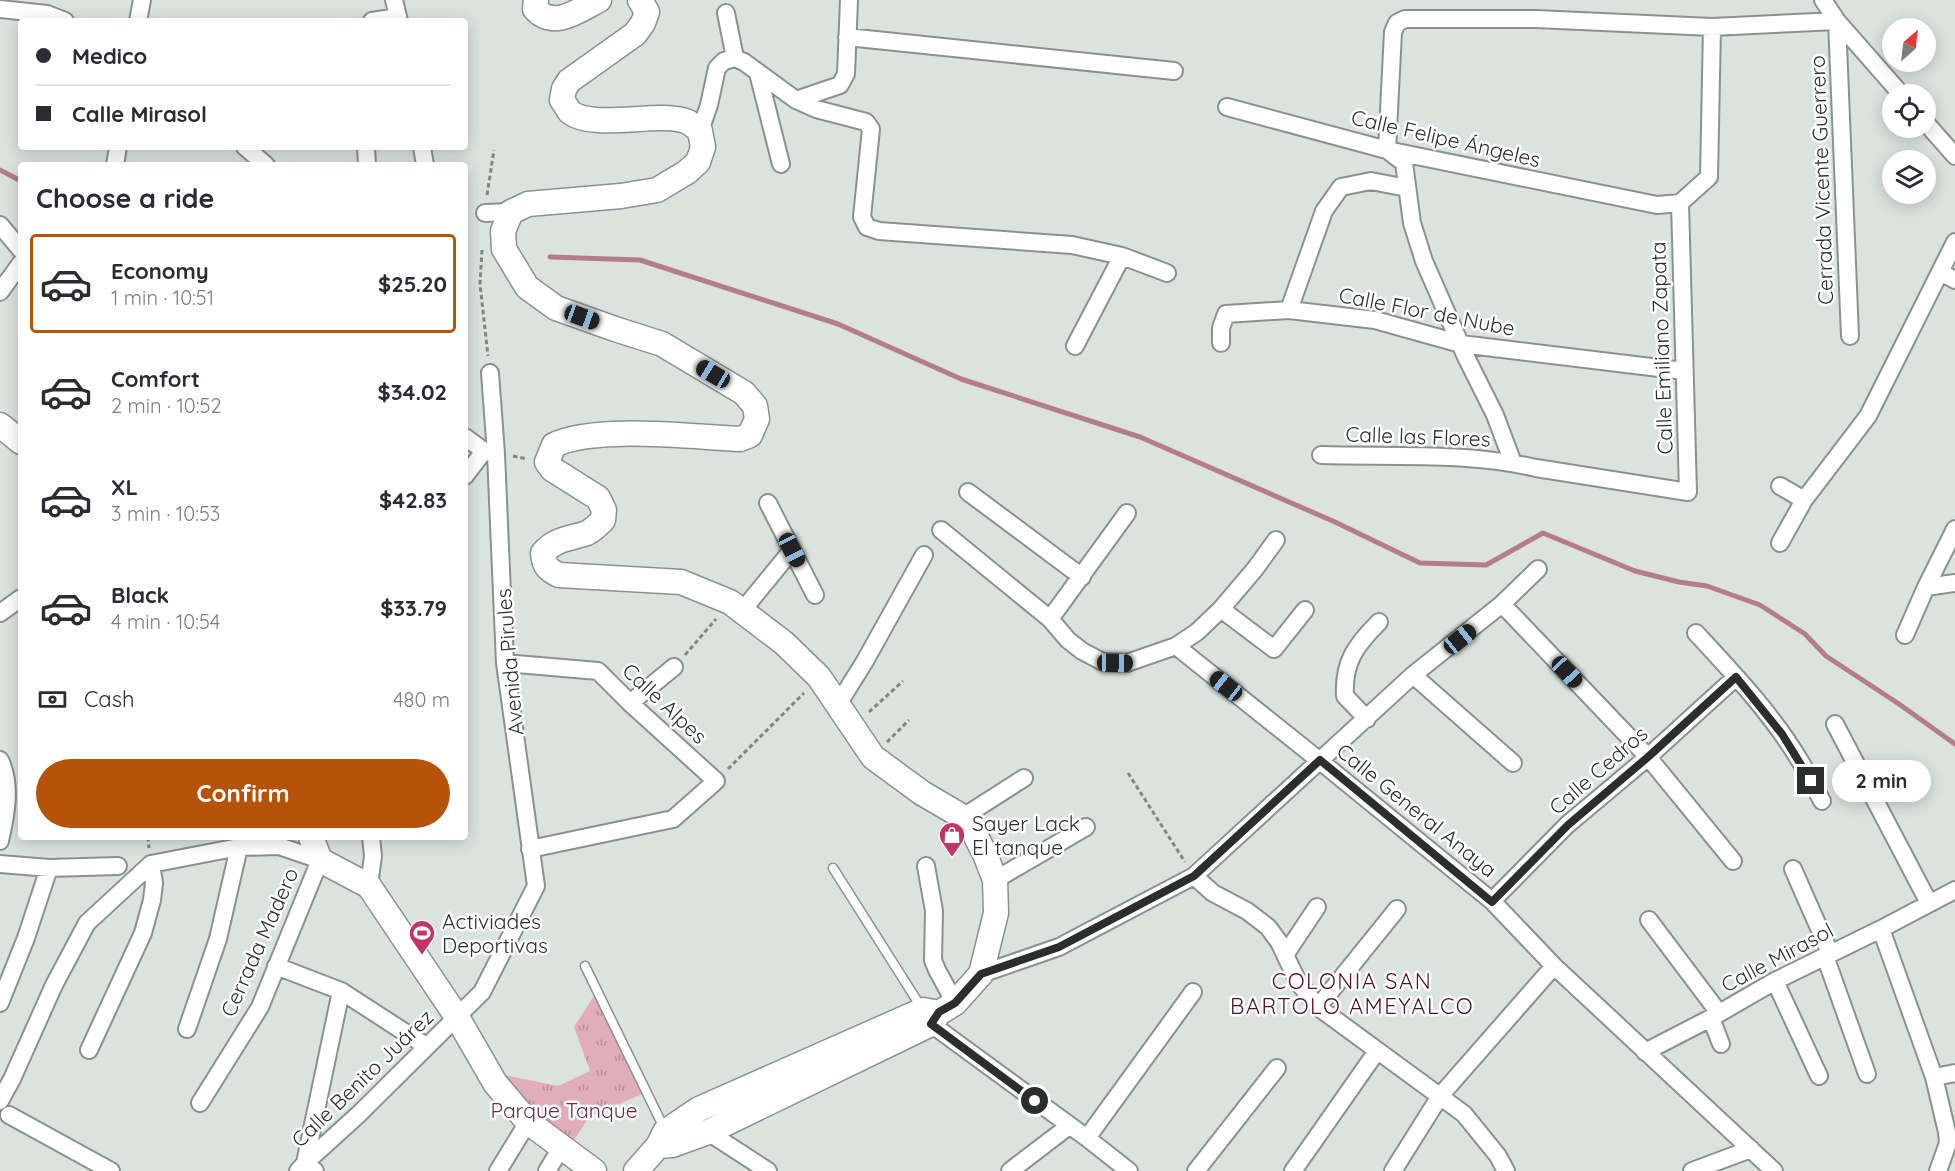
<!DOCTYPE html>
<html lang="en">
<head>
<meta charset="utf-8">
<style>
	:root { --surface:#fff; --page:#f7f7f7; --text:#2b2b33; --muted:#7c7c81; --line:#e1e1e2; --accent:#b45309 }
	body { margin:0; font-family:Quicksand,sans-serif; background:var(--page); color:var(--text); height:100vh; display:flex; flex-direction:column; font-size:22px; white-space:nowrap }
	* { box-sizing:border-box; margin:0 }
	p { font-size:20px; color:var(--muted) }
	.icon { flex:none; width:33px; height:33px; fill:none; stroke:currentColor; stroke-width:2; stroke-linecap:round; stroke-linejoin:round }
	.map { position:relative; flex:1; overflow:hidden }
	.drawer { position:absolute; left:18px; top:162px; width:450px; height:678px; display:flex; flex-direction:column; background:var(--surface); border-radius:6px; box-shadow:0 3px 15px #0003 }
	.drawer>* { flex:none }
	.hud { position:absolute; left:18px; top:18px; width:450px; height:132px; border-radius:6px; box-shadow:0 3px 15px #0003; display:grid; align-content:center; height:132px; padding:0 18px; background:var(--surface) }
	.needle { width:39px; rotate:28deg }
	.controls { position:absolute; left:1882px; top:18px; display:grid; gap:12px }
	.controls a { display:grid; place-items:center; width:54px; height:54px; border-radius:50%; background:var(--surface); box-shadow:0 3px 15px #0003; font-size:30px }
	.end { position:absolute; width:27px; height:27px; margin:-14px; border:8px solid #2b2e2c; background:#fff; box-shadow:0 0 0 3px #fff }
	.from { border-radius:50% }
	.bubble { position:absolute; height:42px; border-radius:21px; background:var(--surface); box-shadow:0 3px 15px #0003; font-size:20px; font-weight:800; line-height:42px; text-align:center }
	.car { position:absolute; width:18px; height:36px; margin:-18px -9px; border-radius:8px; box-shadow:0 0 4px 2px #0007; background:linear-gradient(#222 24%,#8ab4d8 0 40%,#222 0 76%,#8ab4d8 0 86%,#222 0) }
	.hud b { display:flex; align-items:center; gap:21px; height:57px; font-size:22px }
	.hud b+b { border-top:2px solid var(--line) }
	.hud i { width:15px; height:15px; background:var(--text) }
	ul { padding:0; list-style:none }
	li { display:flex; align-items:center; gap:18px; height:99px; margin:0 12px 9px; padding:0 6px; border:3px solid transparent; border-radius:6px }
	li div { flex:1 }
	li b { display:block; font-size:22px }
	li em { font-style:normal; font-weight:800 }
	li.on { border-color:var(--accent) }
	li>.icon { width:54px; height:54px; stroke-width:1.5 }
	h2 { padding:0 18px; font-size:27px; line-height:72px }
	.pay { display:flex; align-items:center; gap:15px; height:66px; padding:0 18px; font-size:22px }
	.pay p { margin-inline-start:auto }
	.button { display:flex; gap:12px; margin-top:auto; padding:12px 18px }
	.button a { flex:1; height:69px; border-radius:36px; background:var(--accent); color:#fff; font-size:24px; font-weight:800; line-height:69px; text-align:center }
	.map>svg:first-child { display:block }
</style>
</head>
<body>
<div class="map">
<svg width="1955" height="1171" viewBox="0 0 1955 1171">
	<defs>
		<pattern id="park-tufts" width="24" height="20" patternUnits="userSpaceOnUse" patternTransform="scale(1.5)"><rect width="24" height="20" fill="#e1adb8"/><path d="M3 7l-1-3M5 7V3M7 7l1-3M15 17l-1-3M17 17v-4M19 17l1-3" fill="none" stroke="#b78d96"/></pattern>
	</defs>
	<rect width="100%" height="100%" fill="#dbe3de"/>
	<path fill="url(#park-tufts)" d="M596,993l46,101 -53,23 -18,28 -36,-26 -36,-45 59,12 32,-15 -16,-44z"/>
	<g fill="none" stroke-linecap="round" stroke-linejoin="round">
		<path stroke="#b47d89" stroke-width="5" d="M0,170l21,11
			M550,257l90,3 198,64 123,55 179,58 195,85 85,41 66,2 57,-32 92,38 44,11 28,4 53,19 45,29 21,22 73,48 56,40"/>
		<g stroke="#8b928e" stroke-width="11">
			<path id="lane" d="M833,868l88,139
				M585,966l80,164"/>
		</g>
		<g stroke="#8b928e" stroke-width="20">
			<path id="street" d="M394,0l5,21
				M1823,0l14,21 64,73
				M0,9l47,5 18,7
				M726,13l9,45
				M138,21l4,-21
				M372,21l26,-4
				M847,37l327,34
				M735,58l9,4 52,38 20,9 50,13 5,7 -9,88 5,10 12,4 193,14 50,11 45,17
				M758,73l23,91
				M796,100l44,-15 6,-11 3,-74
				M1227,107l160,43 270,55 23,-2 29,-26 3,-150
				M1926,123l29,33
				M700,131l9,-26 8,-37 7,-7 11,-3
				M245,147l21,18
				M366,147l1,18
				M422,147l3,18
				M115,165l3,-18
				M485,213l26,-1
				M0,225l21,25
				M1940,272l15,8
				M0,292l21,-29
				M1289,310l35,-99 17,-24 30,-6 36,7
				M1221,343v-15l5,-14 63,-4 86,10 86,24 223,27
				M1075,346l47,-90
				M465,437l19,14 12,3
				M1321,455c71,2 146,-3 215,13l152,24 -8,-289
				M1513,463l-18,-48 -29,-58 -42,-96 -12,-38 -8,-60 -17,-13 6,-118 4,-9 8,-4h131l176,8 125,-6 13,315
				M465,476l19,-25
				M1780,486l24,14
				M968,492l114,85
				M768,503l47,92
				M941,530l109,89 18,21 14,11 21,11 24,1 49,-17 21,-14 24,-23 34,-40 21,-29
				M1780,543l24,-43 64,-84 87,-174
				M1926,587l29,-4
				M1502,604l146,153 85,104
				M1221,609l53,40 31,-39
				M742,611l50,-61
				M0,613l21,-15
				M1050,619l77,-106
				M1696,633c37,40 76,81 104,128 8,13 15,27 22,40
				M1905,635l21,-48 29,-58
				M1176,646l144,115 172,140 62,65 220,205
				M505,663l93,8 32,32 86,78 -43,38 -143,30
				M1413,675l100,88
				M630,703l44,-36
				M837,706l28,-45 59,-106
				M1367,719l-22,-23c-2,-34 11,-51 34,-74
				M1835,724l94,179
				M0,760c12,25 6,55 0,81
				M963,817l61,-39
				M0,864l49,4 69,-2
				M926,866l8,45 -1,49 4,10 18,33
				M1793,869l37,84
				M1194,876l19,17 34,18 21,16 11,15 19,40 20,25 146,107 34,42 8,15
				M995,880l91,-53
				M369,886l4,-30 -2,-19
				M1492,901l75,-76 81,-68 88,-80
				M1649,920l70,93
				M1881,929l53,148 13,55 1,11 -10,28
				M1285,955l32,-48
				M1825,956l42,118
				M276,966l65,25 85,55
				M981,974l78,-27 135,-71 219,-201 89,-71 36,-35
				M1775,981l44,95
				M0,1003l26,-65 23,-70
				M1318,1007l79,-98
				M926,1015l5,9 156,114 42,33
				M1711,1018l10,26
				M187,1029l31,-90 21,-92
				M89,1050l54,-117 9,-33 2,-17 -3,-19
				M1645,1052l66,-34 64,-37 106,-52 74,-39
				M1934,1077l21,-4
				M0,1101l12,-22 42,-94 33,-62 64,-59 88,-17 40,-1 41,14 -60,147 -60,96
				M9,1115l102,56
				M708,1132l60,39
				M1087,1138l106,-146
				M298,1171l7,-8 54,-49 123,-122 54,-106 -31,-223 -9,-209 -6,-81
				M315,1171l-10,-8 36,-172
				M498,1171l30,-49
				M547,1171l14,-23
				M1010,1171l59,-45
				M1196,1171l81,-103
				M1293,1171l84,-120
				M1393,1171l47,-75 114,-130
				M1692,1171l59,-22"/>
		</g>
		<g stroke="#8b928e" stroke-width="27">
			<path id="secondary" d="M536,0l-1,9c19,21 44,1 64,-9
				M640,0l7,12 -4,11 -8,11 -66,47 -5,8 -2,11c3,3 5,9 8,12 24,19 91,-2 118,10 4,2 8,6 12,9l3,16 -5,15 -11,10 -30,18 -36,6 -93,8 -17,8 -8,19 1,18 23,38 29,21 59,21 47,15 82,49 11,13 2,13 -7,16 -10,4c-48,-2 -145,-14 -186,6l-7,17 5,7 46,29 6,12 -1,10c-5,5 -10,10 -16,13 -17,6 -31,5 -44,20 1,13 5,17 16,22l122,7 49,20 54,41 35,34 54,80 49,36 41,24 7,8 15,29 10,26 1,33 -15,61 -26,29 -16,10 -8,11 -223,108 -36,13 -14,1
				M0,425l21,17
				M311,837l9,23 49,26 88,131 38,66 33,39 66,49
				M636,1171l22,-25 7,-14 34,-23 224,-99 16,3"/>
		</g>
		<path stroke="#818783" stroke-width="3" stroke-dasharray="4.5 3" stroke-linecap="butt" d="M487,195l7,-45
			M482,250l-2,34 8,72
			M513,456l14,3
			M685,655l31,-36
			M869,712l34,-31
			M887,742l22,-22
			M728,769l76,-76
			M1128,773l57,89
			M148,837l1,11"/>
		<use href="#lane" stroke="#fff" stroke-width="8"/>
		<use href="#street" stroke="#fff" stroke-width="16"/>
		<use href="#secondary" stroke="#fff" stroke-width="24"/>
	</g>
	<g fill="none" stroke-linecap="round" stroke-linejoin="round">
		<path stroke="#2b2e2c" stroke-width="8" d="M1035,1101l-104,-77 8,-12 16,-9 26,-29 78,-27 135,-71 126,-116 172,142 76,-77 80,-68 88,-80 46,57 29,47"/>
	</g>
	<defs>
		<g id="shop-pin" transform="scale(1.35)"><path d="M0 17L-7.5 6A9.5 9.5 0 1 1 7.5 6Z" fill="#c23566" stroke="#fff"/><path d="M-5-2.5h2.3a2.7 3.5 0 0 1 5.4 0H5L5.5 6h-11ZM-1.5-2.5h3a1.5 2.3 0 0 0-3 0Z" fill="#fff"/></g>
		<g id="stadium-pin" transform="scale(1.35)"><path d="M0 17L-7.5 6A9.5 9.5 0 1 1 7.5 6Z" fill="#c23566" stroke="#fff"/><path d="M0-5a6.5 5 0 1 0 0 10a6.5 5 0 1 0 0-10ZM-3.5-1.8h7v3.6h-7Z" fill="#fff"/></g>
	</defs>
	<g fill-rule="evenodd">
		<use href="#shop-pin" x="952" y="835"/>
		<use href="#stadium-pin" x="422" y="933"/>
	</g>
	<g text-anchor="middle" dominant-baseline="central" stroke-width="5" stroke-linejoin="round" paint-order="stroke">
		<g font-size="21" fill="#2b2e2c" stroke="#fff">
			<text transform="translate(1446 138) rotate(13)">Calle Felipe Ángeles</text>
			<text transform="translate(1821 180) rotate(-92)">Cerrada Vicente Guerrero</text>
			<text transform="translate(1427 311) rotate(11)">Calle Flor de Nube</text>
			<text transform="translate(1661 348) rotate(-92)">Calle Emiliano Zapata</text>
			<text transform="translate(1418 436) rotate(2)">Calle las Flores</text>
			<text transform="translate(509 662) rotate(-95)">Avenida Pirules</text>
			<text transform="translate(665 703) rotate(43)">Calle Alpes</text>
			<text transform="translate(1598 770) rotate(-41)">Calle Cedros</text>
			<text transform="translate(1417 810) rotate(39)">Calle General Anaya</text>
			<text transform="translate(259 942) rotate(-66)">Cerrada Madero</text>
			<text transform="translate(1777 957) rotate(-28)">Calle Mirasol</text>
			<text transform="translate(362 1078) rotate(-44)">Calle Benito Juárez</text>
		</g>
		<g font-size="21" fill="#2b2e2c" stroke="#fff" text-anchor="start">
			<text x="972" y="823">Sayer Lack<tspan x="972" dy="24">El tanque</tspan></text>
			<text x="442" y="921">Activiades<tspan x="442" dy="24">Deportivas</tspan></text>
		</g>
		<g font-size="21" fill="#6f293e" stroke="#fff">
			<text x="564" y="1110">Parque Tanque</text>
		</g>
		<g font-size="22" letter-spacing="1.5" fill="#541028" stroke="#fff">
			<text x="1352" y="981">COLONIA SAN<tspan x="1352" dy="25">BARTOLO AMEYALCO</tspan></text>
		</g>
	</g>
</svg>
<div class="controls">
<a><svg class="needle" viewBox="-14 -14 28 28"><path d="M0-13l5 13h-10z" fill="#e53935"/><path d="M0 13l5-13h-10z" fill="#7c7c81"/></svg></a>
<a><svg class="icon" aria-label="locate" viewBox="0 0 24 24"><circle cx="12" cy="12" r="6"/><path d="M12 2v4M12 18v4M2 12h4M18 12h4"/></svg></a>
<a><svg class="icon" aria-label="layers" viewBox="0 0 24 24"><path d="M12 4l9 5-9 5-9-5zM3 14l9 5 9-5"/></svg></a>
</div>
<i class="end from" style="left:1035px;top:1101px"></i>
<i class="end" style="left:1811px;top:781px"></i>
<div class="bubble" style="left:1832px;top:760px;width:99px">2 min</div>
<i class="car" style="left:582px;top:317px;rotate:110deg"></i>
<i class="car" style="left:713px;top:374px;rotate:301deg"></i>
<i class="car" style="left:792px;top:550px;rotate:153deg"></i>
<i class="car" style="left:1460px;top:639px;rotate:51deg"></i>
<i class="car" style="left:1115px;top:663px;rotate:91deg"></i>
<i class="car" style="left:1567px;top:672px;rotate:137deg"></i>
<i class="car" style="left:1226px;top:686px;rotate:308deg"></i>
<div class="hud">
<b><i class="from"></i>Medico</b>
<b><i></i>Calle Mirasol</b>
</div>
<section class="drawer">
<h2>Choose a ride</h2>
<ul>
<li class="on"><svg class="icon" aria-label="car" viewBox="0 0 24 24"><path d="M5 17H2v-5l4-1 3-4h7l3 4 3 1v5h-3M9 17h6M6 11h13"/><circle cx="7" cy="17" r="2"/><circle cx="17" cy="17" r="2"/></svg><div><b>Economy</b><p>1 min · 10:51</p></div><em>$25.20</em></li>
<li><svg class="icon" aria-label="car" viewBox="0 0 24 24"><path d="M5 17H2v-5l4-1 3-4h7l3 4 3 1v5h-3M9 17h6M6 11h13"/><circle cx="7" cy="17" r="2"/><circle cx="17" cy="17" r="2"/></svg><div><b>Comfort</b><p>2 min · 10:52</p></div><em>$34.02</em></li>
<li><svg class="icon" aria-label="car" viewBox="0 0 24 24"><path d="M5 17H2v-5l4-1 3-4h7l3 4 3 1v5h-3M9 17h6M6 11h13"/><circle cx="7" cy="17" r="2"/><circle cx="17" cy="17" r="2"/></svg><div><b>XL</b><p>3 min · 10:53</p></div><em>$42.83</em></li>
<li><svg class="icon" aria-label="car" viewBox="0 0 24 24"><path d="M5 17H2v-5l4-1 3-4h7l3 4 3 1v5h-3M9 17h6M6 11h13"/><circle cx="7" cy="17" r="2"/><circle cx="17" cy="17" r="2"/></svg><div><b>Black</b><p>4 min · 10:54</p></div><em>$33.79</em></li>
</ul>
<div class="pay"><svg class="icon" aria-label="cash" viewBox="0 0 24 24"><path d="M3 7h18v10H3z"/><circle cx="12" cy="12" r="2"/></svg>Cash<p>480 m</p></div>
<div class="button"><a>Confirm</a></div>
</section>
</div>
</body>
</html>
